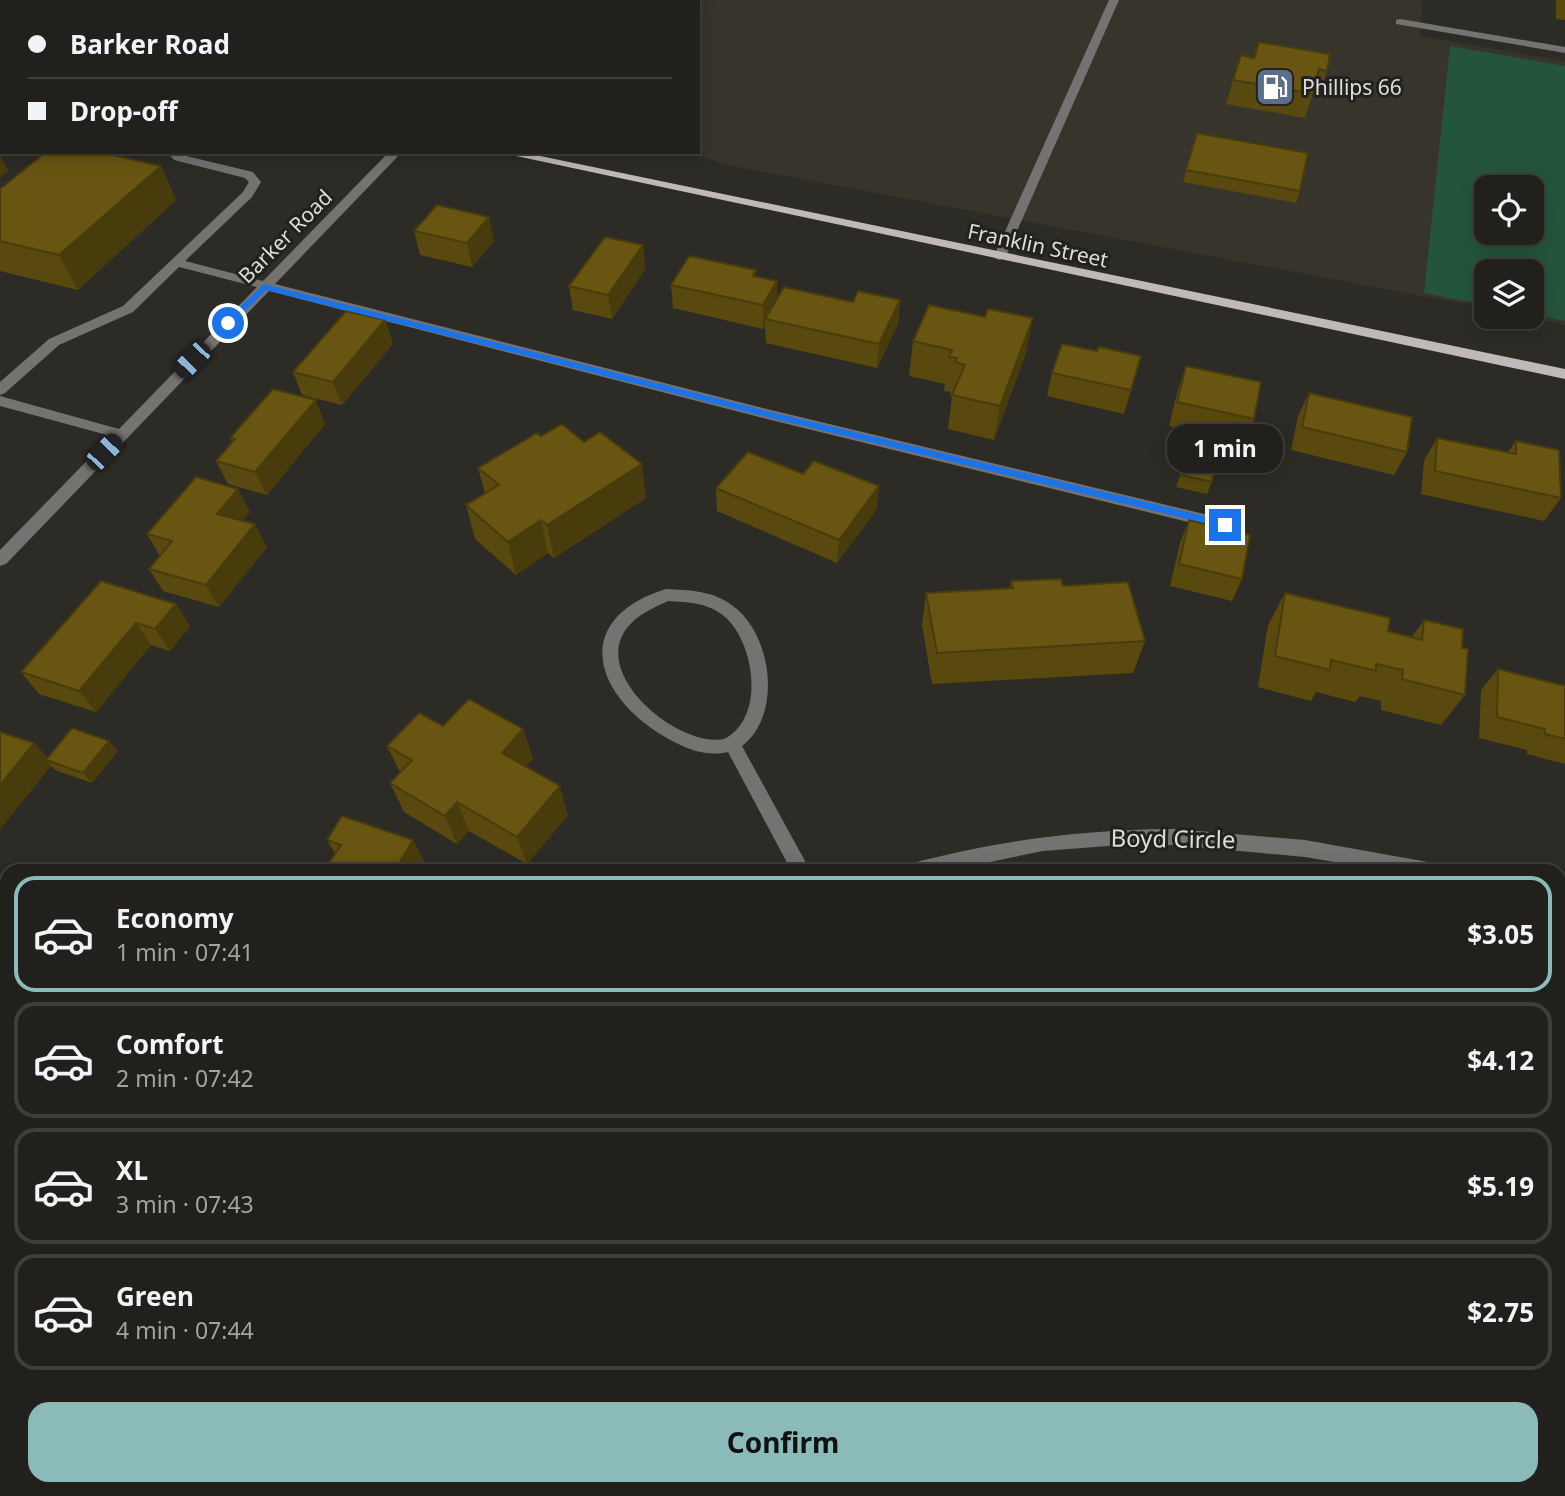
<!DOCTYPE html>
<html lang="en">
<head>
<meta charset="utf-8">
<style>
	:root { --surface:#21201c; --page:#292825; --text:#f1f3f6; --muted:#a2a3a3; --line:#3e3e3b; --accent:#8bbbb9 }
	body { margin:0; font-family:"Noto Sans",sans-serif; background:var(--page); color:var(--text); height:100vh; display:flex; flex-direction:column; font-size:26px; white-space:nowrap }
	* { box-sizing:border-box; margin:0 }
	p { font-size:23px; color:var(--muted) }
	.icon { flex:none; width:38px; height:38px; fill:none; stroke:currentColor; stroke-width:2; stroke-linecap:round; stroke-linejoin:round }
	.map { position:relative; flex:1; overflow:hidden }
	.sheet { position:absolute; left:0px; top:864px; width:1566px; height:632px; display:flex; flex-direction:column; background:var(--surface); border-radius:21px 21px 0 0; box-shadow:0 4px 18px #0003,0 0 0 2px var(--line) }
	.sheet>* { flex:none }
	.top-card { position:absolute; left:0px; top:0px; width:700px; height:154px; box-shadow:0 4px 18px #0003,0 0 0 2px var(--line); display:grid; align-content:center; height:154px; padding:0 28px; background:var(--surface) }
	.fabs { position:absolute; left:1474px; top:175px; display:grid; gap:14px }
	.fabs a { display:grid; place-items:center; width:70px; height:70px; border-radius:14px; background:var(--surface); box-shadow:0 4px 18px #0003,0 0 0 2px var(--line); font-size:35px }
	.end { position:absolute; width:32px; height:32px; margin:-16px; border:9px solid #1a73e8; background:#fff; box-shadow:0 0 0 4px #fff }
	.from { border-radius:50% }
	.bubble { position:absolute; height:49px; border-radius:21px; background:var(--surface); box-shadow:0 4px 18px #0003,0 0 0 2px var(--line); font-size:23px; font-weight:700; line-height:49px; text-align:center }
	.car { position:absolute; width:21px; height:42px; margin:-21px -10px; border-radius:9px; box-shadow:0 0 5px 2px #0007; background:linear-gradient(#222 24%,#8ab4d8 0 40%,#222 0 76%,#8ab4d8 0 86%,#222 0) }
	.top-card b { display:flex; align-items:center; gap:24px; height:66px; font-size:26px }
	.top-card b+b { border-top:2px solid var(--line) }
	.top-card i { width:18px; height:18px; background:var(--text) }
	ul { padding:12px 0 0; list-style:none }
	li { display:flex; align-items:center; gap:21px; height:116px; margin:0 14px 10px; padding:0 14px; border:4px solid var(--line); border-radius:21px }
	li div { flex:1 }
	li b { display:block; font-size:26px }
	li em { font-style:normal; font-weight:700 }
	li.on { border-color:var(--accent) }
	li>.icon { width:63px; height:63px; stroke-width:1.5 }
	.primary-button { display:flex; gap:14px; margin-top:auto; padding:14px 28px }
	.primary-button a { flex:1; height:80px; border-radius:21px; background:var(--accent); color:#111; font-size:28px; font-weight:700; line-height:80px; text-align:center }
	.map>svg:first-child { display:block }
</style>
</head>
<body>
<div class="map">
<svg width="1565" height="1496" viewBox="0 0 1565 1496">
	<rect width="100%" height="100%" fill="#2c2b26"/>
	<path fill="#37342b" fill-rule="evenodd" d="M0,0h522l-520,2v18z
		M567,0h856l-4,36 146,25v264l-39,-8h5v-46h-45v37l-759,-143 -38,-13h9v-150h-132zM1486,187h45v46h-45z"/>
	<path fill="#24553b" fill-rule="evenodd" d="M1450,46l115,20v255l-34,-7v-43h-45v34l-62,-12zM1486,187h45v46h-45z
		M832,1489h336v7h-335z"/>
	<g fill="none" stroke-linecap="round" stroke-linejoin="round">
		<path fill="#757272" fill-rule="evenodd" d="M419,0h16l1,2h-16z
			M445,0h11l-12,2z
			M535,0h11l-12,2z
			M1109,0h10l-113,256 -6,4 -4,-1 -2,-3z
			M1400,19l165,28v6l-169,-29v-4z
			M0,83h2l-2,7z
			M0,132h2v7h-2z
			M167,152h12l3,3 71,17 8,10 -9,15 -67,64 78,20 126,-129h13l-127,132 496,126 454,109 8,6 -8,6 -454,-111 -502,-129 -263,273 -6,2v-16l111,-114 -111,-30v-10l119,33 138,-142 -78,-20 -46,45 -74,33 -54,48 -5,2v-13l49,-43 74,-33 120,-114 6,-10 -4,-4 -71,-18z
			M666,589c24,1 48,2 67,17 39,28 50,109 9,140l69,126h-19l-64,-120c-22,5 -42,-3 -61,-14 -73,-41 -98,-119 -1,-149zM668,601c20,1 40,2 56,15 31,26 42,102 0,123 -45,9 -134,-64 -97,-111 10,-13 26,-20 41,-27z
			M1174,829l131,11 134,24 7,2 2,6h-55l-88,-15 -131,-12 -66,1 -65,5 -101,21h-42l2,-6 7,-2c93,-24 168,-34 265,-35z
			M1559,895l6,1v18l-6,-1z
			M0,1303l7,3v24l-7,-3z
			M244,1489h25l-3,7h-24z
			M370,1489h37l2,7h-36z"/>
		<path fill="#bfb9b9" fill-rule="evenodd" d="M0,43h2v6h-2z
			M497,152h24l1044,217v10z"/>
	</g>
	<path fill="#59490f" d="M211,0h206l-2,2h-204z
		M1556,0h9v20l-9,-1z
		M1241,55l86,16 -9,23 -5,-1 -8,25 -79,-14z
		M1197,133l103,58 -4,12 -113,-21z
		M161,166l15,34 -98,90 -78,-19v-82z
		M414,231l80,10 -22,26 -52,-12z
		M643,245l2,24 -33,50 -39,-9 -4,-24z
		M756,276l21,23 76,3 47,-2 -2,24 -21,44 -111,-25 -1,-18 -2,4 -90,-21 -2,-23z
		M385,320l8,24 -51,61 -40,-10 -9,-23z
		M913,341l113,12 -32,87 -46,-11 4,-32h-2l1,-5 -7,-1 1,-7 -36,-8z
		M1097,351l44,5 -17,58 -77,-18 5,-23z
		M1186,366l68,53 -10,23 -75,-16 9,-36z
		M1309,393l98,59 -13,23 -103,-25 7,-34z
		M325,424l-58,71 -39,-11 -12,-23 16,-19 -2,-4z
		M541,436l105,62 -92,60 -6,-5 -32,22 -41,-36 -9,-34 19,-12 -7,-25z
		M1437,438l71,14 8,-11 45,57 -17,23 -123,-27 3,-33z
		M1185,460l27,22 -5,12 -31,-7z
		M716,488l161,21 -40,54 -120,-52z
		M250,512l-8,9 25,26 -48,60 -56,-16 -14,-22 11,-13 -13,-22z
		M1189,520l53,59 -10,22 -62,-15 10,-43z
		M101,581l89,45 -20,25 -19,-6 -55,67 -57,-18 -18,-22z
		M1011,581l134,60 -12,32 -201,11 -10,-59 4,-32 84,-4z
		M1285,593l103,38 24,6 12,-17 38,28 3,47 -24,30 -60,-15v-9l-21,-5 -5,6 -39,-10 -5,9 -53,-14 10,-62z
		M1498,669l67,17v78l-38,-10v-4l-48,-12 2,-48z
		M523,729l10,30 -7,7 42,49 -41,49 -58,-33 -12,13 -53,-32 -14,-29 10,-11 -13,-26z
		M0,732l34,11 14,15 70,-7 -26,32 -37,-13 -4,-4 -51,63z
		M327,840h86l14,27 -92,-13z
		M7,954v160l-7,-3v-151z
		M1559,1037l6,1v92l-5,-1v10l-1,1z
		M1190,1489h284l12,7h-297z"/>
	<path fill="#483c0c" d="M315,0h21v2h-20z
		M367,0h50l-2,2h-47z
		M0,156l9,15 -9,7z
		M161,166l15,34 -98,90 -19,-35z
		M489,217l5,24 -22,26 -5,-24z
		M643,245l2,24 -33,50 -4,-24z
		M777,281v24l-12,14v6l-2,4v-24z
		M900,300l-2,24 -21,44 2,-24z
		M1033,318l-7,35 -32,87 6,-34z
		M385,320l8,24 -51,61 -9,-23z
		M316,400l9,24 -58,71 -12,-23z
		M642,464l4,34 -92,60 -7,-33z
		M879,486l-2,23 -40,54 2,-23z
		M238,489l12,23 -21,24 -12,-22z
		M541,520l7,33 -32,22 -8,-33z
		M255,524l12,23 -48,60 -13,-22z
		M176,604l14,22 -20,25 -15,-22z
		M136,623l15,22 -55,67 -17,-21z
		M523,729l10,30 -21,23 -10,-29z
		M109,741l9,10 -26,32 -9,-10z
		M34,743l18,19 -6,-2 5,6 -51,63v-44z
		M560,786l8,29 -41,49 -10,-27z
		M457,802l12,29 -12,13 -12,-28z
		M413,840l14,27 -2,5h-31z
		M0,905l7,6v3l-7,9z
		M7,1079v32l-7,-4v-18z"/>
	<path fill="#675511" stroke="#483c0c" stroke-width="2" d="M1259,42l71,12 -3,17 -8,-2 -6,25 -80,-14 8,-25 13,3z
		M1197,133l111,20 -8,38 -114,-21z
		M46,152h53l62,14 -102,89 -59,-14v-52z
		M437,205l52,12 -22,26 -53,-12z
		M605,237l38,8 -35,50 -39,-9z
		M689,256l67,14 -3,6 24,5 -14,24 -92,-20z
		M784,287l69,15 5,-11 42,9 -21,44 -114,-25z
		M929,305l56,12 3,-8 45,9 -33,88 -48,-11 13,-30 -10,-3 2,-4 -8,-1 3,-7 -39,-9z
		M346,311l39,9 -52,62 -40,-10z
		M1062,344l35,7 2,-4 42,9 -10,34 -79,-17z
		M1186,366l75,16 -7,37 -77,-17z
		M273,389l43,11 -61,72 -39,-11 19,-22 -5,-1z
		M1309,393l103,24 -5,35 -105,-25z
		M562,424l22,18 16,-10 42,32 -95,61 -6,-5 -33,22 -42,-37 33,-20 -21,-17 59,-35 4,3z
		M1437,438l79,16v-13l43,9 2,48 -126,-27z
		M748,452l55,22 11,-13 65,25 -40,54 -123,-52z
		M1185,460l30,8 -3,14 -31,-7z
		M196,477l42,12 -21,25 38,10 -49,61 -57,-16 23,-28 -25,-7z
		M1189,520l61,15 -8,44 -63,-15z
		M1061,579l2,7 65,-4 17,59 -208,12 -11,-60 87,-5 -2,-7z
		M101,581l75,23 -21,25 -19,-6 -57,68 -58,-19z
		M1285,593l105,25 -2,13 34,9 2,-20 39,9 -1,19 6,1 -3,46 -63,-16 1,-9 -27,-6v7l-45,-11 -1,10 -55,-14z
		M1498,669l67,17v53l-20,-5v-5l-48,-12z
		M469,699l54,30 -21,24 58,33 -43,51 -60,-35 -12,14 -55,-33 22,-23 -25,-14 32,-33 24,13z
		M72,728l37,13 -26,32 -37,-13z
		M0,732l34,11 -34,42z
		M342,816l71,24 -19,32h-71l18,-27 -14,-5z
		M5,953l2,1v125l-7,10v-129z
		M1559,1037l6,1v72l-5,-2v31h-1z
		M1211,1489h263l12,5v2h-276z"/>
	<path fill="#1a73e8" d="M264,284l507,128 454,109 5,4 -5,3 -454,-110 -505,-128 -35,35h-6v-4z"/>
	<defs>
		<g id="fuel-square" transform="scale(2.0125)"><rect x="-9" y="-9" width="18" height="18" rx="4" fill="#5c6f8a" stroke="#22211d"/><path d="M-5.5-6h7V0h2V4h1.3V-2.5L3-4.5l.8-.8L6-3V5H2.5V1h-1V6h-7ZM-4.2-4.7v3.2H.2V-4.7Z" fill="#fff"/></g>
	</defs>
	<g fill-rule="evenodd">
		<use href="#fuel-square" x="1275" y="87"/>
	</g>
	<g text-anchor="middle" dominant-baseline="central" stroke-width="6" stroke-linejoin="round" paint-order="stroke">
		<g font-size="21" fill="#dddcd9" stroke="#22211d" text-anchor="start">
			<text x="1302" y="87">Phillips 66</text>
		</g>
		<g font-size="21" fill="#dddcd9" stroke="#22211d">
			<text transform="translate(285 236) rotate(-45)">Barker Road</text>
			<text transform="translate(1038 245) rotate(12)">Franklin Street</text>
		</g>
		<g font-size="24" fill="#dddcd9" stroke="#22211d">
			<text transform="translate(1173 838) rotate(1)">Boyd Circle</text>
		</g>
	</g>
</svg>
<div class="fabs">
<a><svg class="icon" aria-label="locate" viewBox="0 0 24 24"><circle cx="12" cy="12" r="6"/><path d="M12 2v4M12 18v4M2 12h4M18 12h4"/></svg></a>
<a><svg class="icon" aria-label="layers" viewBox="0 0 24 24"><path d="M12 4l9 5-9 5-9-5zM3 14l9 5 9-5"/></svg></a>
</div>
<i class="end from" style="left:228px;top:323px"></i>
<i class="end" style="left:1225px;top:525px"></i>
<div class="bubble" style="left:1167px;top:424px;width:116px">1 min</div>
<i class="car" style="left:192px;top:360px;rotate:224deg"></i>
<i class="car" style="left:104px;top:452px;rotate:44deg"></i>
<div class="top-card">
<b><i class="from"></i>Barker Road</b>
<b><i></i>Drop-off</b>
</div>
<section class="sheet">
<ul>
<li class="on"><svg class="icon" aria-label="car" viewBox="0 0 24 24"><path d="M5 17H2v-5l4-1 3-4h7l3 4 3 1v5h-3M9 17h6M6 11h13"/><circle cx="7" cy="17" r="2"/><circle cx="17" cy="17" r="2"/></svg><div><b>Economy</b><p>1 min · 07:41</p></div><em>$3.05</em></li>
<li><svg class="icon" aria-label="car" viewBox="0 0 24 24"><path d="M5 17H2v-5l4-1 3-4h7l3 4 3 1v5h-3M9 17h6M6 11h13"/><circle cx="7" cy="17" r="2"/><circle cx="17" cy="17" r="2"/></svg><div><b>Comfort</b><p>2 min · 07:42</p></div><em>$4.12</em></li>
<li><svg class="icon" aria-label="car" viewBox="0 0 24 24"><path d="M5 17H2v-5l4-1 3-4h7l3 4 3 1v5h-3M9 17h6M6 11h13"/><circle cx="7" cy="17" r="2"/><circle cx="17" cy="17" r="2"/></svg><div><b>XL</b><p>3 min · 07:43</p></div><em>$5.19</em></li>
<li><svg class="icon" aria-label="car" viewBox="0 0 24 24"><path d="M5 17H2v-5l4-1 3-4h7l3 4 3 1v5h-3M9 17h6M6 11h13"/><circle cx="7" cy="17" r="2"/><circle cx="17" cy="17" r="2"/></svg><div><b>Green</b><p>4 min · 07:44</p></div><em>$2.75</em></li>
</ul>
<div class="primary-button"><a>Confirm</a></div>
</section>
</div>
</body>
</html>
